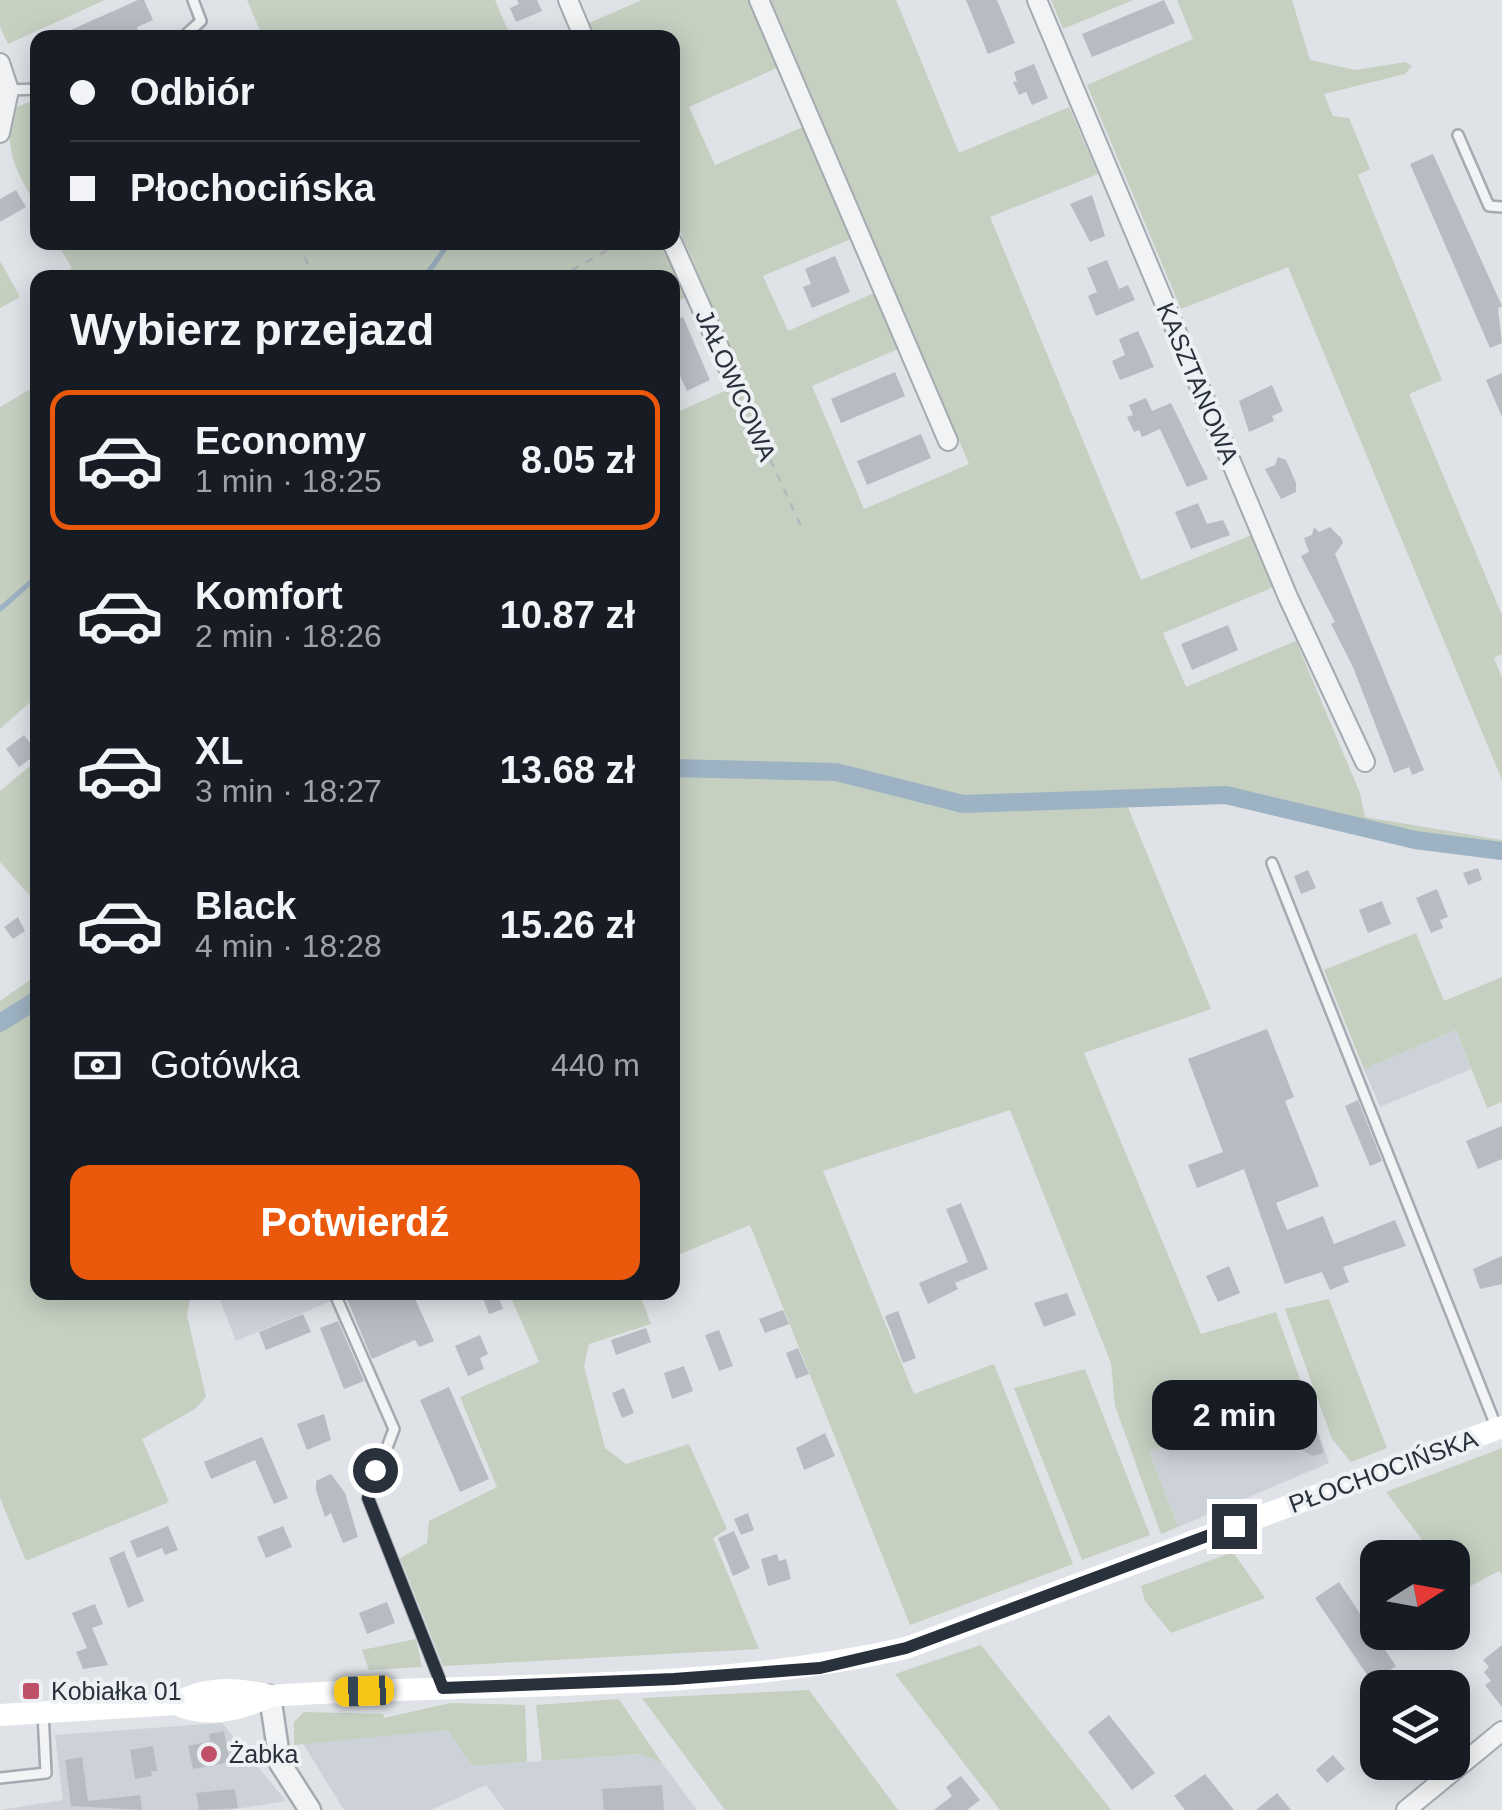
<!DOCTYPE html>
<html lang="pl">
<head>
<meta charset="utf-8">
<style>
	:root { --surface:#171b24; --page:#20242c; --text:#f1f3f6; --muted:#9ea1a6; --line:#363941; --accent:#ea580c }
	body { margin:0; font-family:Helvetica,sans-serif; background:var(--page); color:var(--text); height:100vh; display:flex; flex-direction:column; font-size:38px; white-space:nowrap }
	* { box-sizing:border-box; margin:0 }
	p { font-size:32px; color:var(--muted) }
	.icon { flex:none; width:55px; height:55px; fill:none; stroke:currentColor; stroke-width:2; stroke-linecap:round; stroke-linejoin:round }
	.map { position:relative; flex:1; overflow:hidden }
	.side { position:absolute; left:30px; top:270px; width:650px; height:1030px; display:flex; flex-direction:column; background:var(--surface); border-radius:20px; box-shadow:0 5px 25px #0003 }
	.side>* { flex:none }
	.banner { position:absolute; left:30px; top:30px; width:650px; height:220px; border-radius:20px; box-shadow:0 5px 25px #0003; display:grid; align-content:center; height:220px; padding:0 40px; background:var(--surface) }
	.needle { width:65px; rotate:79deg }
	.controls { position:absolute; left:1360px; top:1540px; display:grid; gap:20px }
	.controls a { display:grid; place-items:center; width:110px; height:110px; border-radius:20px; background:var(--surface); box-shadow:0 5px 25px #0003; font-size:50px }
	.end { position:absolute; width:45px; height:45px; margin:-22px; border:12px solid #29313c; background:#fff; box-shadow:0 0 0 5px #fff }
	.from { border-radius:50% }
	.bubble { position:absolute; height:70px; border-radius:20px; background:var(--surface); box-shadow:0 5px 25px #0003; font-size:32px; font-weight:700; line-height:70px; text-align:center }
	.car { position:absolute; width:30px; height:60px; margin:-30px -15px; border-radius:12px; box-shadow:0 0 8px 2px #0007; background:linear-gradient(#f5c518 24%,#345 0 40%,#f5c518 0 76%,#345 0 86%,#f5c518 0) }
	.banner b { display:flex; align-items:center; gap:35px; height:95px; font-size:38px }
	.banner b+b { border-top:2px solid var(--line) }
	.banner i { width:25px; height:25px; background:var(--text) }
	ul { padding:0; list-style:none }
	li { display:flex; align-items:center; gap:30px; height:140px; margin:0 20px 15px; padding:0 20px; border:5px solid transparent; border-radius:20px }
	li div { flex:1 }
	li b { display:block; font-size:38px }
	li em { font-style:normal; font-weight:700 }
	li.active { border-color:var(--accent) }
	li>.icon { width:90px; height:90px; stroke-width:1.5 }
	h2 { padding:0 40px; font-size:45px; line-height:120px }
	.pay { display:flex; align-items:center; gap:25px; height:110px; padding:0 40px; font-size:38px }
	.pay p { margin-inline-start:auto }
	.primary-button { display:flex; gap:20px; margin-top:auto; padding:20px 40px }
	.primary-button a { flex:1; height:115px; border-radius:20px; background:var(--accent); color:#fff; font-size:40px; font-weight:700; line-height:115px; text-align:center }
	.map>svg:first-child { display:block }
</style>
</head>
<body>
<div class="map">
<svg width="1502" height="1810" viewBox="0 0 1502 1810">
	<rect width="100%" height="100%" fill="#dfe2e7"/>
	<path fill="#cdd2d8" d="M1456,1030l15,39 -91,38 -16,-38z
		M217,1293h113l3,7 -97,41z
		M1300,1379l29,84 -151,64 -29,-76 96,-28 -6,-23z
		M222,1723l64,78 -56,9h-230l63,-10 -8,-65z
		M447,1730l26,36 169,-12 20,9 35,47h-192l-19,-25 -55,25h-87l-42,-68z"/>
	<path fill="#c5d0c1" d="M0,0h105l-97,44 -8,-17z
		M247,0h248l16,37h-248z
		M642,0h107l30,67 -90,40 26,58 88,-38 48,112 -88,37 25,55 86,-38 24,56 -86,37 52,123 105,-45 -198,-464h125l63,153 110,-46 29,67 -108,43 151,363 111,-45 22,52 -111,46 23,54 110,-46 64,152 5,24 137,23v16l-126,-20 -167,-35 -82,4 84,204 -127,44 117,281 75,-22 24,67 -61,21 7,23 -97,28 29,76 -17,7 -46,-128 -4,-43 -101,-253 -187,61 91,223 80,-30 79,200 -163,61 -160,-400 -77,32v-843l72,-32 -72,-167 -1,-177 -77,-1 -6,-14z
		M1051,0h82l-70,29z
		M1177,0h115l18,60 46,10 49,-8 7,4 -7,8 -81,20 9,22 16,2 21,51 -12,6 84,205 -33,14 93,221v39l-8,4 8,20v102l-214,-513 -107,42 -94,-224 106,-46z
		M37,99v108c-20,-35 -37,-61 -20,-100z
		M666,242l23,54 -16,7 -1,-25h-618l18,-10 -15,-25z
		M0,261l20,36 -20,11z
		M37,385v311l-37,33v-322z
		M37,760v144l-37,-42v-71z
		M1416,933l28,68 58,-24v125l-15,6 -31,-78 -92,39 -40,-99z
		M37,975l1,317 153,1 -4,22 19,82 -11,12 -53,30 27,63 -143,59 -26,-63v-497z
		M509,1293h130l12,31 -62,20 -5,22 21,82 21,16 63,-20 38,85 -14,9 46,111 -316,17 -43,-108 27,-15 2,-22 68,-34 -37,-90 79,-35z
		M1329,1299l58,149 -36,14 -19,-23 -47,-130z
		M1085,1369l65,166 -68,25 -68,-172z
		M1502,1448v126l-3,-3 -38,20 -8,-11 -1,-22 -17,-1 -49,-65z
		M1233,1552l32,46 -94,35 -26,-32 -4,-15z
		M416,1639l6,28 -53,3 -7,-20z
		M981,1645l130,165h-111l-105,-136z
		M809,1690l89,120h-173l-83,-112z
		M619,1699l43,64 -21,-9 -99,7 -6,-56z
		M451,1703l74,2 2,57 -54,4 -26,-36 -153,15v-23l10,-10 79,2 1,4z"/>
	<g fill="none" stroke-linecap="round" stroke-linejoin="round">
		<path stroke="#9db2c3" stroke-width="5" d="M424,278l26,-36
			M0,609l38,-33"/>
		<path stroke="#9db2c3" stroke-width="18" d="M672,768l164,4 127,32 263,-9 189,45 87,11
			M0,1023l38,-24"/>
	</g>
	<path fill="#b7bcc3" d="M138,0h6l9,20 -16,7 1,4 -15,7h-70z
		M517,0h20l5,11 -26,11 -6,-14 9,-4z
		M966,0h31l18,43 -27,11z
		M1164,0l11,23 -83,34 -10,-23z
		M1034,64l14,34 -16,7 -6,-13 -7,3 -6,-13 4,-1 -3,-9z
		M1433,154l69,152 -4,2 4,35 -12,5 -80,-184z
		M16,190l10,17 -26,15v-23z
		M1092,195l13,41 -15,6 -20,-38z
		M835,256l15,36 -38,16 -9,-21 8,-3 -6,-15z
		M1107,260l12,29 9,-4 7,15 -39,16 -8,-20 9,-4 -10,-24z
		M683,317l27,63 -23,11 -15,-33v-37z
		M1138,331l16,36 -34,13 -8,-19 13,-6 -6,-16z
		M895,372l10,24 -64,27 -10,-24z
		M1502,373v44l-16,-37z
		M1272,385l11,26 -11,5 2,5 -25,11 -10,-31z
		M1146,398l6,13 19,-8 37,76 -21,8 -27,-58 -18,8 -3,-7 -5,2 -7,-15 6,-2 -4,-10z
		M921,434l10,24 -64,27 -10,-24z
		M1278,457l8,3 10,23v9l-15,7 -16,-30 10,-4z
		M1198,503l9,21 16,-4 7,15 -39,14 -16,-37z
		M1314,527l5,5 11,-5 11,11 2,5 -8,11 89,216 -12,5 -3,-8 -15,6 -41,-106 -22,-43 4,-2 -34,-66 8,-4 -5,-14 8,-3z
		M1228,625l10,25 -46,20 -11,-26z
		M24,735l14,18 -19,14 -13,-18z
		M1478,868l4,12 -14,5 -5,-12z
		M1308,870l8,18 -15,6 -7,-18z
		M1437,889l11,28 -8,3 3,8 -12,5 -15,-35z
		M1382,901l9,23 -23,9 -9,-23z
		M18,917l7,14 -12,8 -9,-12z
		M1267,1029l27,68 -9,4 34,85 -43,17 11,27 36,-14 11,28 61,-24 11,26 -63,21 6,15 -19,8 -8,-18 -37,12 -41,-115 -47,19 -9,-23 35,-13 -35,-93z
		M1358,1100l24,61 -12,5 -25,-60z
		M1502,1126v33l-24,10 -12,-28z
		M961,1203l27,66 -33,14 3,6 -30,15 -9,-21 49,-21 -22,-53z
		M1502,1256v28l-22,5 -7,-20z
		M1229,1266l11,27 -22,9 -12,-26z
		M344,1292h68l22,49 -15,6 -4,-7 -43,19z
		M481,1292h16l6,17 -14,5z
		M1067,1293l9,22 -32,12 -10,-24z
		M783,1310l6,14 -24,9 -6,-14z
		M898,1311l18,47 -13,5 -18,-47z
		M303,1314l8,18 -45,18 -7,-18z
		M338,1321l26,60 -20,8 -24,-61z
		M646,1328l5,14 -35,13 -5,-15z
		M719,1330l14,36 -14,5 -14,-36z
		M480,1335l8,19 -8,4 4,11 -16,7 -13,-30z
		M798,1348l11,26 -13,5 -10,-26z
		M684,1366l9,25 -21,8 -8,-26z
		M1301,1383l23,70 -11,3 -14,-7 -13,-42 -36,11 -6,-17z
		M449,1387l40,92 -29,13 -40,-92z
		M624,1388l10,25 -12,5 -10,-25z
		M324,1414l7,26 -24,10 -10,-26z
		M825,1433l10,23 -31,14 -8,-22z
		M262,1437l26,61 -14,6 -19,-44 -44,19 -7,-17z
		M331,1474l14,19 13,44 -15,6 -12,-30 -6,4 -9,-27v-9z
		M748,1513l6,17 -13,5 -7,-16z
		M168,1526l10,24 -13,5 -3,-7 -25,10 -7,-17z
		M283,1526l9,21 -26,11 -9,-21z
		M734,1531l16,37 -17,8 -15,-38z
		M124,1551l20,50 -16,7 -19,-50z
		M777,1554l2,7 7,-2 5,20 -23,7 -7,-27z
		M1339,1582l28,42 11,-7v15h14l-13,9 17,25 -24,16 -57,-84z
		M387,1602l8,21 -28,11 -8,-21z
		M95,1604l8,20 -11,4 16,37 -25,4 -7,-17 11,-4 -15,-35z
		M1502,1645v62l-17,-22 6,-4 -7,-9 5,-5 -6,-7z
		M1109,1715l46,58 -23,17 -44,-58z
		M224,1731l6,31 -37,7 -5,-23 22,-5 -1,-7z
		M153,1746l4,25h-6l1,5 -17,3 -5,-29z
		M1333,1755l12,14 -18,14 -11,-13z
		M82,1757l6,44 52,-6 2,15 -71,-4 -6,-46z
		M1205,1774l29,36h-49l-11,-14z
		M961,1776l19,24 -13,10h-33l18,-14 -6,-9z
		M662,1785l2,25h-60l-2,-21z
		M235,1789l3,19 -39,2 -3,-17z
		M1277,1793l14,17h-35z"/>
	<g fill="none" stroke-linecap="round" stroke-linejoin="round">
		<g stroke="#a5a9b0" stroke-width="14">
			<path id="service" d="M182,38l19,-17 -8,-21
				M9,90l29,-1
				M1458,135l31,71 13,1
				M1272,863l224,563
				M334,1292l60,137 -26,69 75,190
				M0,1778l46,-5 -3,-61"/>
		</g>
		<g stroke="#a5a9b0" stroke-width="22">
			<path id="minor" d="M568,0l16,38
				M759,0l189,441
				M1037,0l251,597 77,165
				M0,63l9,27 -9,43
				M672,242l58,130
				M1406,1810l96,-79"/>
		</g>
		<g stroke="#a5a9b0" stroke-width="25">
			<path id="tertiary" d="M270,1696l10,67 30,47"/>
		</g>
		<path stroke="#b5b9be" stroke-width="2.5" stroke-dasharray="8 8" stroke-linecap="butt" d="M208,30l6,8
			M299,242l14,36
			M558,278l64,-36
			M737,387l64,139"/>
		<use href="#service" stroke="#f1f3f5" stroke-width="9"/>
		<use href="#minor" stroke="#f1f3f5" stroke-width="18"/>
		<use href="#tertiary" stroke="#f1f3f5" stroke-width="20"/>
		<path stroke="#fff" stroke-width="22" d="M176,1704c28,-18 64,-16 94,-8 211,-15 428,-1 636,-48l596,-221
			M0,1715l176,-11c30,15 66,5 94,-8"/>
	</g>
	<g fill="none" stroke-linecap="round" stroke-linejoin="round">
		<path stroke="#29313c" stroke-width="12" d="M375,1470l-7,28 75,190 231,-9 146,-11 86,-20 328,-122"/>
	</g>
	<g fill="#c05067" stroke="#eef1f4" stroke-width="4">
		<rect x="21" y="1681" width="20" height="20" rx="5"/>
		<circle cx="209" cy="1754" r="10"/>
	</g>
	<g text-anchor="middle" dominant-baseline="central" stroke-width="8" stroke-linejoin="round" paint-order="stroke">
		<g font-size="25" fill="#29313c" stroke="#eef1f4">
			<text transform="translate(1198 383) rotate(67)">KASZTANOWA</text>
			<text transform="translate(736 385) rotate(66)">JAŁOWCOWA</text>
			<text transform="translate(1383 1471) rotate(-20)">PŁOCHOCIŃSKA</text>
		</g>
		<g font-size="25" fill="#29313c" stroke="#eef1f4" text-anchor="start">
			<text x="51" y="1691">Kobiałka 01</text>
			<text x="229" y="1754">Żabka</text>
		</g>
	</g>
</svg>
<div class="controls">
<a><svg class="needle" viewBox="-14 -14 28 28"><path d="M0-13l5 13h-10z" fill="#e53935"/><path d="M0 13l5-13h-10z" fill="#9ea1a6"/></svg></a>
<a><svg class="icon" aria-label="layers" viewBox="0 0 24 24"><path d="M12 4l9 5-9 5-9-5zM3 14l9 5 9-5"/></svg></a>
</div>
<i class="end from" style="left:375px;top:1470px"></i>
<i class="end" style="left:1234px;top:1526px"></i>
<div class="bubble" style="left:1152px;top:1380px;width:165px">2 min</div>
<i class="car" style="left:364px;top:1691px;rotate:268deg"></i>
<div class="banner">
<b><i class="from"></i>Odbiór</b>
<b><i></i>Płochocińska</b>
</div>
<section class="side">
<h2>Wybierz przejazd</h2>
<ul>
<li class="active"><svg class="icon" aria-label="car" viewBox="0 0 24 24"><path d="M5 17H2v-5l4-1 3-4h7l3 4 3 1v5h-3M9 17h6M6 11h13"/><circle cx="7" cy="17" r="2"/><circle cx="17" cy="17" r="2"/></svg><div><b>Economy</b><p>1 min · 18:25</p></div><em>8.05 zł</em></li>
<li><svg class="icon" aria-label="car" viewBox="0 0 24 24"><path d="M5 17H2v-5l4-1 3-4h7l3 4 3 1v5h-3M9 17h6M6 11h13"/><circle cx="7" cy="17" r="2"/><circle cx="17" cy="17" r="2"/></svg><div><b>Komfort</b><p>2 min · 18:26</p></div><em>10.87 zł</em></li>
<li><svg class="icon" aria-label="car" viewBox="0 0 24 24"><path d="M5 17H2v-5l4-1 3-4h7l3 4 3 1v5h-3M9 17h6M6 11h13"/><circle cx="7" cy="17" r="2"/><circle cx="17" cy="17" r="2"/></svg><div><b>XL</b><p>3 min · 18:27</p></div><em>13.68 zł</em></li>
<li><svg class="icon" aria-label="car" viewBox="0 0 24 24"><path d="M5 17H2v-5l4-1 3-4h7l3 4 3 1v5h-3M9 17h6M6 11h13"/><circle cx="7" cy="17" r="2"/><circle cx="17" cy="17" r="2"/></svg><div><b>Black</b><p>4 min · 18:28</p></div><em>15.26 zł</em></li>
</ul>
<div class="pay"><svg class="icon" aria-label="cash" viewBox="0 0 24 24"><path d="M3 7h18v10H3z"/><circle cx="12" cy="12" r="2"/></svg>Gotówka<p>440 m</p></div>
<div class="primary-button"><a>Potwierdź</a></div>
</section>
</div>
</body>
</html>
